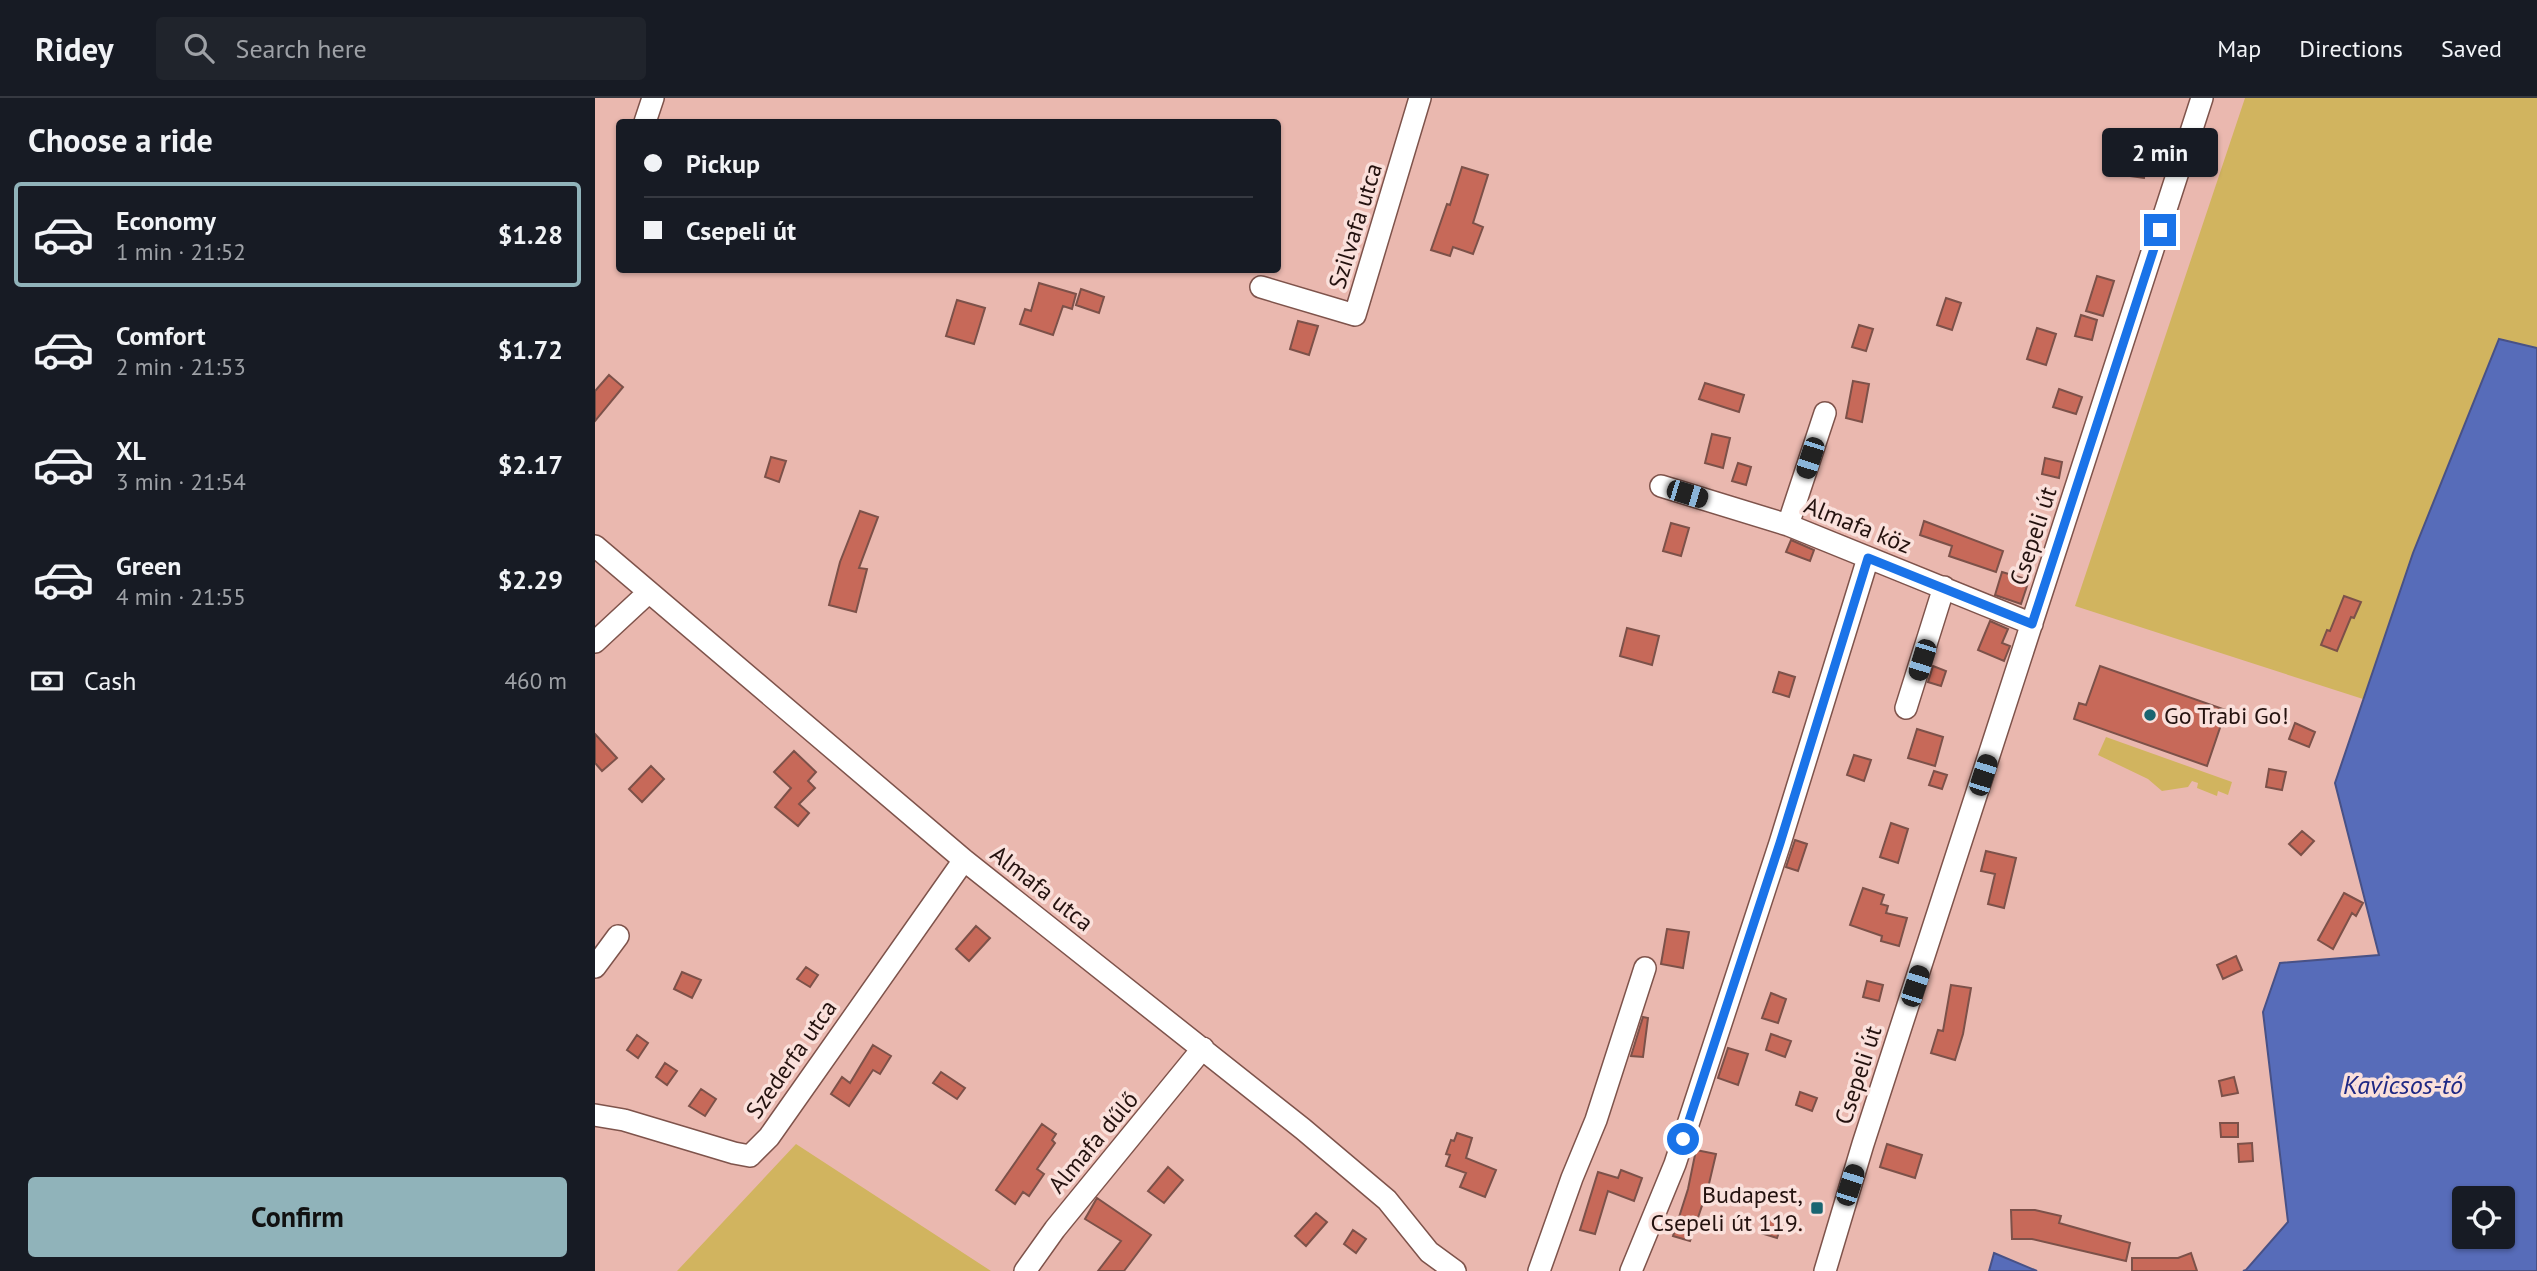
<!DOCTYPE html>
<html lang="en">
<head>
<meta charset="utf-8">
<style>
	:root { --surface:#171b24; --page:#20242c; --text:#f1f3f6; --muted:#9ea1a6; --line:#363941; --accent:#90b3ba }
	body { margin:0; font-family:"PT Sans",sans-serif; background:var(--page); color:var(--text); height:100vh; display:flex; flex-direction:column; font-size:26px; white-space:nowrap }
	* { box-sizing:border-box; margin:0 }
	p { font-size:23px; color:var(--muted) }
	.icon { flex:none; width:38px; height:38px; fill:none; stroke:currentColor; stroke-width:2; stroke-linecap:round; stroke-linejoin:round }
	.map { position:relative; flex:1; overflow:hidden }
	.drawer { display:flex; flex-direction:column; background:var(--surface); width:595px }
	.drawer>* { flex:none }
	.hud { position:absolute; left:21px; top:21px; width:665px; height:154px; border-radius:7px; box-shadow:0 2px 5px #0004; display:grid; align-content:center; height:154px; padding:0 28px; background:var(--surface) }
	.controls { position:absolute; left:1857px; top:1088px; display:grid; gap:14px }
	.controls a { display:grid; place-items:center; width:63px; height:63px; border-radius:7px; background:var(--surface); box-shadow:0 2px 5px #0004; font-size:35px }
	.end { position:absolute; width:32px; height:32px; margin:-16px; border:9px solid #1a73e8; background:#fff; box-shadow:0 0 0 4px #fff }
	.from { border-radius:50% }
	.bubble { position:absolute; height:49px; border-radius:7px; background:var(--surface); box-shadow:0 2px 5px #0004; font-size:23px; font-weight:600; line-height:49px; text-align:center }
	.car { position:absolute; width:21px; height:42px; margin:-21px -10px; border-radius:9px; box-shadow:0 0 5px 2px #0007; background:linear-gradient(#222 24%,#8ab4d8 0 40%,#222 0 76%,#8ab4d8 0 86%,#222 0) }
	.hud b { display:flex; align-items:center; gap:24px; height:66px; font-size:26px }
	.hud b+b { border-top:2px solid var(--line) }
	.hud i { width:18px; height:18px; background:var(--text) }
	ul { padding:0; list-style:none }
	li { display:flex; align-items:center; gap:21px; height:105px; margin:0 14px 10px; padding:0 14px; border:4px solid transparent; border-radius:7px }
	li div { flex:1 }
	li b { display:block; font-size:26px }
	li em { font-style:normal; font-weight:600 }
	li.current { border-color:var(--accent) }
	li>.icon { width:63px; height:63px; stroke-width:1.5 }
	h2 { padding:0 28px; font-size:32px; line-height:84px }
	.pay { display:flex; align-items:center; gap:18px; height:77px; padding:0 28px; font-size:26px }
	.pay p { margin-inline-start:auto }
	.primary-button { display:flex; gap:14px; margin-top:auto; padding:14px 28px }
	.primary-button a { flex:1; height:80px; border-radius:7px; background:var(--accent); color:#111; font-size:28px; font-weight:600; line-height:80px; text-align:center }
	header { display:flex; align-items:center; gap:42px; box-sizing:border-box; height:98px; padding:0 35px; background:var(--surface); border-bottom:2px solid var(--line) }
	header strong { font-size:33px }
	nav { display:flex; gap:38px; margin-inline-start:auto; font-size:24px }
	.search { width:490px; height:63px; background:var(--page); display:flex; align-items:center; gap:18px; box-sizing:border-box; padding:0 24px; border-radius:7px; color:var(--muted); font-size:26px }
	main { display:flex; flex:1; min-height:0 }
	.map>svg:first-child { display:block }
</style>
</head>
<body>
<header>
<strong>Ridey</strong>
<div class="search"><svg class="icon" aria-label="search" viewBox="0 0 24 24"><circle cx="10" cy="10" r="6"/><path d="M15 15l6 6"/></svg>Search here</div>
<nav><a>Map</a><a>Directions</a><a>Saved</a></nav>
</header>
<main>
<section class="drawer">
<h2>Choose a ride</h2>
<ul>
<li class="current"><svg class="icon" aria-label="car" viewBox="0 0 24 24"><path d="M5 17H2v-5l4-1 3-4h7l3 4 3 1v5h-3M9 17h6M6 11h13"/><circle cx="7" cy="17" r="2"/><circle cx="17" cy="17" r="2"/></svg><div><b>Economy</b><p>1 min · 21:52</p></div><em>$1.28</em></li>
<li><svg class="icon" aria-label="car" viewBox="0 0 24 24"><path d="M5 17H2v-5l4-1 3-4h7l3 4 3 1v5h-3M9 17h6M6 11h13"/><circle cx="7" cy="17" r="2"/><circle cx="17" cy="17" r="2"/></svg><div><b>Comfort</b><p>2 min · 21:53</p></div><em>$1.72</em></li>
<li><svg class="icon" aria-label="car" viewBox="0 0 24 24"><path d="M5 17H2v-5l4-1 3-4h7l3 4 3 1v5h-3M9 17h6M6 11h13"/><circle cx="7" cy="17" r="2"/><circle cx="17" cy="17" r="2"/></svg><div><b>XL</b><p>3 min · 21:54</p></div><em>$2.17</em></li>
<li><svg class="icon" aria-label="car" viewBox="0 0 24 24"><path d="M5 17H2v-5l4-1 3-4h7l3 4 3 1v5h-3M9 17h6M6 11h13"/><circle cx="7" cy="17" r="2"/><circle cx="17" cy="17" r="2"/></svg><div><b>Green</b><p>4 min · 21:55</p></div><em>$2.29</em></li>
</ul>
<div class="pay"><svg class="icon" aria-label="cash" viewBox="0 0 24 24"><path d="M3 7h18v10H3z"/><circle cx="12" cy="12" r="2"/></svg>Cash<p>460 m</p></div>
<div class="primary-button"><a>Confirm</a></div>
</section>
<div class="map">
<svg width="1942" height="1173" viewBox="0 0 1942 1173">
	<rect width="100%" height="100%" fill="#eab8af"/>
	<path fill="#d1b45f" d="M1650,0h292v250l-38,-8 -86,213 -50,146 -288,-93z
		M1511,639l126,45 -4,13 -10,-4 -1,5 -20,-8 1,-5 -6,-2 -4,6 -26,4 -14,-12 -50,-24z
		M201,1046l195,127h-314z"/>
	<path fill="#576cb9" stroke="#485186" stroke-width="2" fill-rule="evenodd" d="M1904,241l38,9v923h-294l3,-1 42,-48 -25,-210 17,-49 99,-8 -44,-172 78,-230zM1869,1101h39v38h-39z
		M1399,1155l43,18h-48z"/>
	<path fill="#c76959" stroke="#7c5149" stroke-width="2" d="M1522,53l30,4 -3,23 -30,-4z
		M867,69l26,8 -15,48 10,4 -10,27 -20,-7 -3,9 -19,-6 16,-46 3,1z
		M1502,178l17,5 -11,35 -17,-5z
		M444,185l37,11 -4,15 -9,-3 -10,29 -33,-11 5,-15 6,2z
		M486,191l23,8 -5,16 -23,-8z
		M1351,200l15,5 -9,27 -15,-5z
		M362,202l28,8 -11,36 -28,-8z
		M1486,217l16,5 -5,20 -17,-4z
		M703,223l20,5 -9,29 -19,-6z
		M1264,227l14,4 -7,22 -14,-4z
		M1442,230l19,6 -10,31 -19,-6z
		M14,277l14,12 -28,34v-30z
		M1258,283l16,3 -7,38 -16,-4z
		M1110,285l39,12 -5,17 -40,-13z
		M1464,291l23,8 -6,17 -23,-7z
		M1117,336l18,4 -7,30 -18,-5z
		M176,359l15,4 -7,21 -14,-5z
		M1450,360l17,4 -3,16 -17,-4z
		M1143,365l13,4 -5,18 -14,-4z
		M265,413l18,6 -19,51 8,1 -11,43 -27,-7 11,-43z
		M1329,423l79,30 -7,21 -47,-16 3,-10 -32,-11z
		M1076,425l18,5 -8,28 -18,-5z
		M1196,442l23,10 -4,11 -24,-9z
		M1407,474l27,8 -8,24 -26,-9z
		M1749,498l17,6 -7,16 -3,-1 -14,34 -16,-6 6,-15 3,1z
		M1395,523l18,8 -6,14 8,3 -6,15 -26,-11z
		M1032,530l32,8 -7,29 -32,-9z
		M1338,568l13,5 -5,15 -13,-4z
		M1505,568l126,44 -19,56 -133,-47 5,-16 7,2z
		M1184,574l16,5 -6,20 -16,-5z
		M1700,625l20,9 -6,15 -20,-8z
		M1322,631l26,8 -8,29 -27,-8z
		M0,636l22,24 -15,13 -7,-8z
		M199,653l22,21 -8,9 7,7 -16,16 10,9 -11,13 -23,-19 16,-19 -17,-16z
		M1259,657l17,5 -7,21 -17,-6z
		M56,668l13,13 -22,23 -13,-13z
		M1674,671l17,3 -4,18 -16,-3z
		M1339,673l13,4 -5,14 -13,-4z
		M1296,725l17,6 -10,34 -18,-6z
		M1707,733l12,10 -13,14 -12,-11z
		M1200,742l12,4 -9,27 -12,-4z
		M1391,753l30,7 -12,50 -16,-4 7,-30 -14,-3z
		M1268,790l21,7 -3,9 7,2 -2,7 21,5 -8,28 -18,-5 1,-5 -32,-11z
		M1749,795l19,10 -7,13 -4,-3 -19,36 -15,-9z
		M381,828l14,12 -21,23 -13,-12z
		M1072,831l22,3 -6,36 -22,-4z
		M1641,858l6,14 -19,9 -6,-14z
		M211,869l12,8 -8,12 -13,-8z
		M87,874l19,8 -9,18 -18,-9z
		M1272,883l16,4 -4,16 -16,-4z
		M1356,887l20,3 -8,46 -8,26 -24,-7 7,-23 5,1z
		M1176,895l15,6 -8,24 -16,-5z
		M1048,919l5,1 -5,39 -12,-1z
		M1176,936l20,7 -6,16 -19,-7z
		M42,937l11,8 -10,15 -11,-8z
		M278,947l18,11 -11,18 -7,-4 -24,36 -18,-12 11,-17 8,6z
		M1133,950l20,6 -10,31 -20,-7z
		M70,965l12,8 -10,14 -11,-8z
		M346,974l24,16 -8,11 -24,-16z
		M1639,979l4,16 -16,3 -3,-15z
		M106,991l15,10 -11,17 -16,-10z
		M1205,994l17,6 -5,13 -16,-6z
		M1625,1025h18v14h-17z
		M447,1026l14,10 -4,6 3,3 -18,26 7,5 -15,22 -6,-4 -8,12 -19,-14z
		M862,1035l15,5 -6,20 30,12 -11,27 -25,-10 6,-14 -20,-7 4,-11 -4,-1 5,-14 3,1z
		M1657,1045l1,18 -14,1 -1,-18z
		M1292,1046l35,11 -7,23 -35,-11z
		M1101,1052l20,4 -8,34 -18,53 -17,-5 15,-47z
		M573,1069l15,13 -19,23 -16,-12z
		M1026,1072l21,8 -8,23 -26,-10 -13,43 -15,-4 18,-58 20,6z
		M502,1100l54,37 -27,36h-26l23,-30 -36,-22z
		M1416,1112h24l26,6 -2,7 71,20 -4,18 -94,-22h-20z
		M721,1115l11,9 -21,24 -11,-10z
		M1171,1120l16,5 -5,15 -16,-5z
		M758,1132l13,9 -10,14 -12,-9z
		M1596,1155l6,18h-65v-13h46z"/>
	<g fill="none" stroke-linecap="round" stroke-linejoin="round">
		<g stroke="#7e534b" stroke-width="24">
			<path id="minor" d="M50,24l8,-24
				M666,189l94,28 65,-217
				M1066,388l127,39 244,99
				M1193,427l37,-112
				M0,448l369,314 339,269 84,71 42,52 26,19
				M0,544l54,-50
				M1311,610l38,-121
				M0,869l23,-31
				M0,1017l29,5 110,33 16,3 19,-19 195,-277
				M430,1173l30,-42 148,-181
				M944,1173l33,-93 24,-58 49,-152
				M1036,1173l44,-107 105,-321 88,-285
				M1230,1173l38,-127 339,-1046"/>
		</g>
		<use href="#minor" stroke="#fff" stroke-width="21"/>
	</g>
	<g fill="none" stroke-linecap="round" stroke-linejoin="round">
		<path stroke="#1a73e8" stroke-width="9" d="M1088,1041l97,-296 88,-285 164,66 128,-394"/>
	</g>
	<g fill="#1a6571" stroke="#fae0db" stroke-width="2.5">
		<circle cx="1555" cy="617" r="7"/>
		<rect x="1215" y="1103" width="14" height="14" rx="3.5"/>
	</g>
	<g text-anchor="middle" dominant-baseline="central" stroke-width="7" stroke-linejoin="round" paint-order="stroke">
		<g font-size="24" fill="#24120f" stroke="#fae0db">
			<text transform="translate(760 128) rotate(-73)">Szilvafa utca</text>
			<text transform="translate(1263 427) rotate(22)">Almafa köz</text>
			<text transform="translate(1438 438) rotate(-72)">Csepeli út</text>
			<text transform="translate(447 790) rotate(38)">Almafa utca</text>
			<text transform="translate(196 961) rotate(-55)">Szederfa utca</text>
			<text transform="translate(1263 977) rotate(-72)">Csepeli út</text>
			<text transform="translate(498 1044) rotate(-50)">Almafa dűlő</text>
		</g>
		<g font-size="24" fill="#24120f" stroke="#fae0db" text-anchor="start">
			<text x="1569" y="617">Go Trabi Go!</text>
			<text x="1208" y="1096" text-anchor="end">Budapest,<tspan x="1208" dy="28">Csepeli út 119.</tspan></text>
		</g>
		<g font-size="26" font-style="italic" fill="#1e2884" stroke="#fae0db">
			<text x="1808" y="986">Kavicsos-tó</text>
		</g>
	</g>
</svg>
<div class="controls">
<a><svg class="icon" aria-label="locate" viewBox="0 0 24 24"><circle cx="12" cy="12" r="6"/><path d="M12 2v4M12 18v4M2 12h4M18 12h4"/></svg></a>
</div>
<i class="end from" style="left:1088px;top:1041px"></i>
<i class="end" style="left:1565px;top:132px"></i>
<div class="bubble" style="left:1507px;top:30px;width:116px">2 min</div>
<i class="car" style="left:1215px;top:360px;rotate:198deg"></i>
<i class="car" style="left:1092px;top:396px;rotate:107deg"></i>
<i class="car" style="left:1327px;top:562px;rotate:197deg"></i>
<i class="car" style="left:1388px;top:677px;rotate:18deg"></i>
<i class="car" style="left:1320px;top:888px;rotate:18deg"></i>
<i class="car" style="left:1255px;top:1087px;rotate:18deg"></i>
<div class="hud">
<b><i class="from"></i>Pickup</b>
<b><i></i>Csepeli út</b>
</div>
</div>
</main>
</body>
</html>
